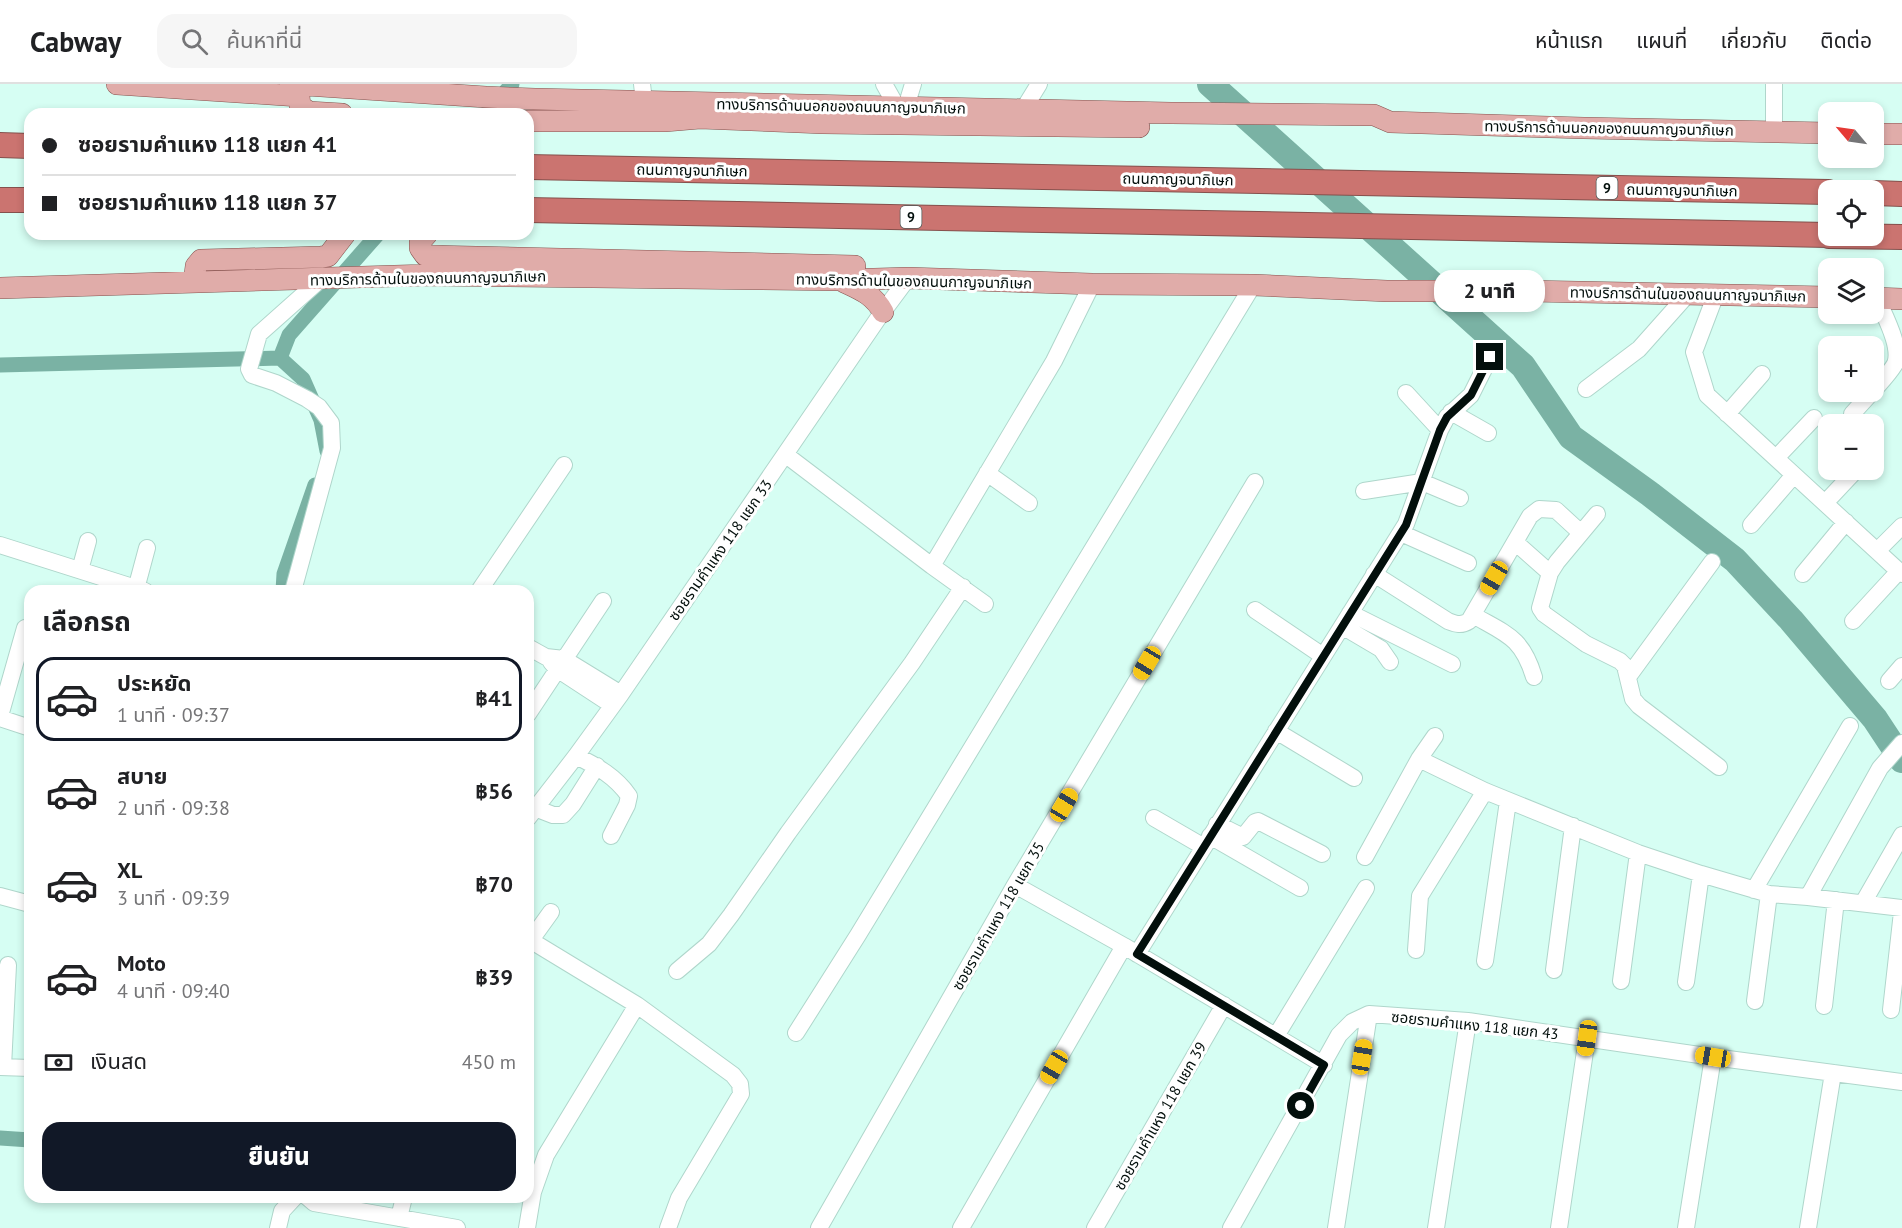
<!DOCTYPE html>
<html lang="th">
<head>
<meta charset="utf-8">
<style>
	:root { --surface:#fff; --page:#f6f6f6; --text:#202124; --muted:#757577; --line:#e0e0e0; --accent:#111827 }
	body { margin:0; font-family:"PT Sans","Noto Sans Thai",sans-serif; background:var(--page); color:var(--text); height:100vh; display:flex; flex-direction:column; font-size:22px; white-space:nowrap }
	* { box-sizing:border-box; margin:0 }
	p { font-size:20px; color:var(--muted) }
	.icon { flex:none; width:33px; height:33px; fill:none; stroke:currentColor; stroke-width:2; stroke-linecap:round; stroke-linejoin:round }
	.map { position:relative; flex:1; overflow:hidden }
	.drawer { position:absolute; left:24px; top:501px; width:510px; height:618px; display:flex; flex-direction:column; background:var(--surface); border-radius:18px; box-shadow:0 3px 9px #0003 }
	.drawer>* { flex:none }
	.guide { position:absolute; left:24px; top:24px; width:510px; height:132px; border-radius:18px; box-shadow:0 3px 9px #0003; display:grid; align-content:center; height:132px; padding:0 18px; background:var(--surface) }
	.needle { width:39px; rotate:299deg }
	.buttons { position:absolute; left:1818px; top:18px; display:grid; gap:12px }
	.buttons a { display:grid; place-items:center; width:66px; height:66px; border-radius:12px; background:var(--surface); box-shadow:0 3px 9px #0003; font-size:30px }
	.end { position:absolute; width:27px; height:27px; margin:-14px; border:8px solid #030f0c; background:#fff; box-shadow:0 0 0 3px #fff }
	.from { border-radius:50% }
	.bubble { position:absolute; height:42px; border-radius:18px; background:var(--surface); box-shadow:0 3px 9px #0003; font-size:20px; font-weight:800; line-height:42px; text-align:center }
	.car { position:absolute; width:18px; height:36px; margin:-18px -9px; border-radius:8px; box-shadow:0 0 4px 2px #0007; background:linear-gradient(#f5c518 24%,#345 0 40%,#f5c518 0 76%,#345 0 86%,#f5c518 0) }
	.guide b { display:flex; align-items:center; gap:21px; height:57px; font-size:22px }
	.guide b+b { border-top:2px solid var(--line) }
	.guide i { width:15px; height:15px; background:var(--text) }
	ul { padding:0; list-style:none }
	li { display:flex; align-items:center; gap:18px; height:84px; margin:0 12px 9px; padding:0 6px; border:3px solid transparent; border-radius:18px }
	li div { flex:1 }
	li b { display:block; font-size:22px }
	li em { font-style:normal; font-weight:800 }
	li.on { border-color:var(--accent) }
	li>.icon { width:54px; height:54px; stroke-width:1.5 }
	h2 { padding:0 18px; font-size:27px; line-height:72px }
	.pay { display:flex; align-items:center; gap:15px; height:66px; padding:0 18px; font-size:22px }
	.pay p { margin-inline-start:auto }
	.button { display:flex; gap:12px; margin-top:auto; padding:12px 18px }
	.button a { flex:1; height:69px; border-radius:18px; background:var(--accent); color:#fff; font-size:24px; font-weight:800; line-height:69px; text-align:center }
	header { display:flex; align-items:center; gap:36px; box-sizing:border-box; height:84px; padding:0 30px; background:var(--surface); border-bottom:2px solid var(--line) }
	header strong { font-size:28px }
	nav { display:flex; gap:33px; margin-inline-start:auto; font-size:21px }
	.search { width:420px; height:54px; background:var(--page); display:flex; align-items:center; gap:15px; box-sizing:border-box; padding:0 21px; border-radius:18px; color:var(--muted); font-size:22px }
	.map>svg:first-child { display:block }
</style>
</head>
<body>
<header>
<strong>Cabway</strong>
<div class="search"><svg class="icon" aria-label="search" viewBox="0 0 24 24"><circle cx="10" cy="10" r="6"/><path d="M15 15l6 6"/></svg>ค้นหาที่นี่</div>
<nav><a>หน้าแรก</a><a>แผนที่</a><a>เกี่ยวกับ</a><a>ติดต่อ</a></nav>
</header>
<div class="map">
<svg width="1902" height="1144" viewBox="0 0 1902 1144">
	<rect width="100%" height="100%" fill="#d6fef3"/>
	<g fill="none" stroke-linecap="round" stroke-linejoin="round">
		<path stroke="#7ab2a4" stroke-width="15" d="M486,30l26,-30
			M0,281l280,-7
			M327,367l-6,-31 -18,-41 -23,-21 9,-23 89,-101
			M283,507l1,-17 31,-89
			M0,1054l30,2"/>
		<path stroke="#7ab2a4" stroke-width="26" d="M1210,0l313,282 48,71 79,57 85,66 56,60 84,99 27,41"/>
		<g stroke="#afd6cb" stroke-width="18">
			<path id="minor" d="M642,0l2,17
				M884,0l13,23
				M1774,0v47
				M906,23l7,-23
				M1023,26l16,-26
				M1716,210l-22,58 13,43 195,179
				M1586,305l53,-40 49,-55
				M1874,306c7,-8 15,-16 21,-26 7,-17 -11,-49 -18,-66
				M1406,309l34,37
				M1451,328l37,21
				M1727,330l35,-40
				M1852,330l20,-22
				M786,371l146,111 53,38
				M1776,374l38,-40
				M987,389l42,30
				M1364,407l58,-9 38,16
				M1825,419l31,-33
				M1597,430l-40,48 -7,11 -10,35 4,6 42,30 34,17 5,5 8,33 6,7 80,61
				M1751,441l43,-50
				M1401,449l67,30
				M1515,458l35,31
				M0,461l145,46
				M1877,467l25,-25
				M932,482l122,-205 38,-77
				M80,486l8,-29
				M1374,490l74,47c8,3 13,5 21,0l61,-105 9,-7 17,1 25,23
				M1803,490l43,-52
				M136,505l11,-41
				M293,507l39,-143 -1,-25 -12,-16 -12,-8 -31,-16 -24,-8 -3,-6 10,-35 63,-56
				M479,507l85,-126
				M1255,526l68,46
				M1350,529l102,51
				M1473,531c33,19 49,22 61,62
				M1853,537l46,-50
				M1342,542l39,23 9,13
				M528,563l18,10 18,2 57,35
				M551,578l6,7 55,36
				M1628,593l84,-115
				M1889,597l13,-15
				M528,630l75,-113
				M0,632l25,-88
				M0,634l30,10
				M1276,647l78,47
				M576,672c21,10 40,21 53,40l-2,9 -16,31
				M1419,675l66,32 153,62 63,21 68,20 39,3 94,11
				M535,724l18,7h10l10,-11 24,-38
				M528,734l48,-62 45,-62 258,-377 29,-39
				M1154,734l50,29
				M1217,740l26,13 12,-15 3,-1 64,33
				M1210,752l90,52
				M1365,773l54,-98 16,-23
				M1015,801l109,61 200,119
				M1754,806l96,-164
				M0,812l30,8
				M1808,813l72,-129 22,-25
				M1863,819l39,-68
				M530,856l107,65 96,70 7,9 1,10 -62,104 -11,30
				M528,860l23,-32
				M1416,866l4,-54 65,-105
				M1137,870l269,-430 34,-94 7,-13 24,-22 19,-38
				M1485,877l23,-160
				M1554,886l19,-144
				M677,887l32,-27 22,-29 57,-82 124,-170 51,-76
				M1621,897l17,-128
				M1686,898l15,-108
				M1755,917l14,-107
				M1824,922l12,-106
				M1891,926l11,-98
				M796,949l62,-98 395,-650
				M1276,952l90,-148
				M0,983l30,1
				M3,983l5,-102
				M307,1113l7,6 143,25
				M399,1134l5,-21
				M278,1144l4,-17 13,-14
				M527,1144l6,-36 13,-37 91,-150
				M819,1144l196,-343 240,-403
				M961,1144l163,-282
				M1095,1144l129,-223
				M1231,1144l108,-193 13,-13 17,-8
				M1336,1144l33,-214 99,7 245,36 189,25
				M1436,1144l32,-207
				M1559,1144l28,-190
				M1686,1144l27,-171
				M1808,1144l25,-155"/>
		</g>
		<g stroke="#85514d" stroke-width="22">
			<path id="major" d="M117,0l182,12 1,10 9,6 33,2
				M291,0l195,13 49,2 636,14 203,2 16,7 194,6 244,5
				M528,37h137l35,-3 123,5 316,4
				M1874,50h28
				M427,150l-7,8v6l5,7 6,1 424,10
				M194,198l2,-16 5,-6 120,-3 7,-1 17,-22
				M844,198c17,8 30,13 39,30
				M0,204l428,-13 412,5 68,-2 184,6 161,1 134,6h141l300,6
				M1874,214l28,1"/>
		</g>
		<g stroke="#85514d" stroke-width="26">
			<path id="highway" d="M0,61l30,1
				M528,83l1300,25
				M1874,109l28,1
				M0,116h30
				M528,126l1300,25
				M1829,152l73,1"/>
		</g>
		<use href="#minor" stroke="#fff" stroke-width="16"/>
		<use href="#major" stroke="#e0aca9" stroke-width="21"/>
		<use href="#highway" stroke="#cb7470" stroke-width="24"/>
	</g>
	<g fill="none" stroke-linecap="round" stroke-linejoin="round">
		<path stroke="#030f0c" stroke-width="8" d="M1301,1022l23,-41 -187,-111 269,-429 34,-95 7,-13 24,-22 19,-38"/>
	</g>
	<g text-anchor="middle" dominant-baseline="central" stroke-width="6" stroke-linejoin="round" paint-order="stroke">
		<g fill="#fff" stroke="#4f5755" stroke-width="1.5">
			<rect x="1596.5" y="93" width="21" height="22" rx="4.5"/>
			<rect x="900.5" y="122" width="21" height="22" rx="4.5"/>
		</g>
		<g font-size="14" font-weight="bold" fill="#030f0c">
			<text x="1607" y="104">9</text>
			<text x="911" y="133">9</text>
		</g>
		<g font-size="15" fill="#030f0c" stroke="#fff">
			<text transform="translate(841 22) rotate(1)">ทางบริการด้านนอกของถนนกาญจนาภิเษก</text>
			<text transform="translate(1609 44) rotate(1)">ทางบริการด้านนอกของถนนกาญจนาภิเษก</text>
			<text transform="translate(692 86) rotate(1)">ถนนกาญจนาภิเษก</text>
			<text transform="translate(1178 95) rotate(1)">ถนนกาญจนาภิเษก</text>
			<text transform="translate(1682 106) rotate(1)">ถนนกาญจนาภิเษก</text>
			<text transform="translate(428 194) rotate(-1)">ทางบริการด้านในของถนนกาญจนาภิเษก</text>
			<text transform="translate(914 197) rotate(1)">ทางบริการด้านในของถนนกาญจนาภิเษก</text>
			<text transform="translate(1688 210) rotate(1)">ทางบริการด้านในของถนนกาญจนาภิเษก</text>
			<text transform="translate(720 466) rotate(-55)">ซอยรามคำแหง 118 แยก 33</text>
			<text transform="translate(998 832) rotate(-60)">ซอยรามคำแหง 118 แยก 35</text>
			<text transform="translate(1475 941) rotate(6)">ซอยรามคำแหง 118 แยก 43</text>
			<text transform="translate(1160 1032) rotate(-60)">ซอยรามคำแหง 118 แยก 39</text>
		</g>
	</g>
</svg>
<div class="buttons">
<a><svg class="needle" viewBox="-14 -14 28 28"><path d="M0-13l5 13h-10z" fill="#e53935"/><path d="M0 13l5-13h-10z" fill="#757577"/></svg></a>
<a><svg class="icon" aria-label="locate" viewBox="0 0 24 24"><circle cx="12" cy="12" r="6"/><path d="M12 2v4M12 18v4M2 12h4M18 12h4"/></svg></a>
<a><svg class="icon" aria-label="layers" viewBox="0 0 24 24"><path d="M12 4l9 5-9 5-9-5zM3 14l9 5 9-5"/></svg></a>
<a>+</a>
<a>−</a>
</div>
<i class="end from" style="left:1301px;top:1022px"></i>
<i class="end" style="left:1490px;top:273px"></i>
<div class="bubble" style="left:1434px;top:186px;width:111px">2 นาที</div>
<i class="car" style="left:1494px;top:494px;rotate:210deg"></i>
<i class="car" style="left:1147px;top:579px;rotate:211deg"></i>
<i class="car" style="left:1064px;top:721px;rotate:31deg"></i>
<i class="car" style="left:1587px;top:954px;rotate:188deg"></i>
<i class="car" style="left:1362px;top:973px;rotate:9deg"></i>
<i class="car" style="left:1713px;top:973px;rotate:279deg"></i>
<i class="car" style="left:1054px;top:983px;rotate:210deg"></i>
<div class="guide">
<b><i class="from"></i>ซอยรามคำแหง 118 แยก 41</b>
<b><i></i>ซอยรามคำแหง 118 แยก 37</b>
</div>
<section class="drawer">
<h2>เลือกรถ</h2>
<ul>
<li class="on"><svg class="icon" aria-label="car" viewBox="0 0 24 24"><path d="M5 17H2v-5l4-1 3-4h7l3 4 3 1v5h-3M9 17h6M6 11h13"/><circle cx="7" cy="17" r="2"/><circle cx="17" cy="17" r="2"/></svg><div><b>ประหยัด</b><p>1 นาที · 09:37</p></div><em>฿41</em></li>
<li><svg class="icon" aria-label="car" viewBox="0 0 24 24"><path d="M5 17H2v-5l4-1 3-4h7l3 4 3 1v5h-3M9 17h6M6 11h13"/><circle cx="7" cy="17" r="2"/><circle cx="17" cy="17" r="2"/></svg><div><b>สบาย</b><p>2 นาที · 09:38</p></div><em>฿56</em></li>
<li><svg class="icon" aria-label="car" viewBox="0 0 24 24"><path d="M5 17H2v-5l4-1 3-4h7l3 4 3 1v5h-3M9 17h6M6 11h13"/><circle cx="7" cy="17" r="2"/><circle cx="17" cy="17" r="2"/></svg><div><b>XL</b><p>3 นาที · 09:39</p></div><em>฿70</em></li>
<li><svg class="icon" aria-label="car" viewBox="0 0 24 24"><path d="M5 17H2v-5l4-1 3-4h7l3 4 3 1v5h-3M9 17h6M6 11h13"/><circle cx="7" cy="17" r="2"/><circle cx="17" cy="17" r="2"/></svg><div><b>Moto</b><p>4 นาที · 09:40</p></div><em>฿39</em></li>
</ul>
<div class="pay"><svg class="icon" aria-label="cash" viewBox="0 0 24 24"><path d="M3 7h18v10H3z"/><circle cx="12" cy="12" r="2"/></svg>เงินสด<p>450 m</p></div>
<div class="button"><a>ยืนยัน</a></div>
</section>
</div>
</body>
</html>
